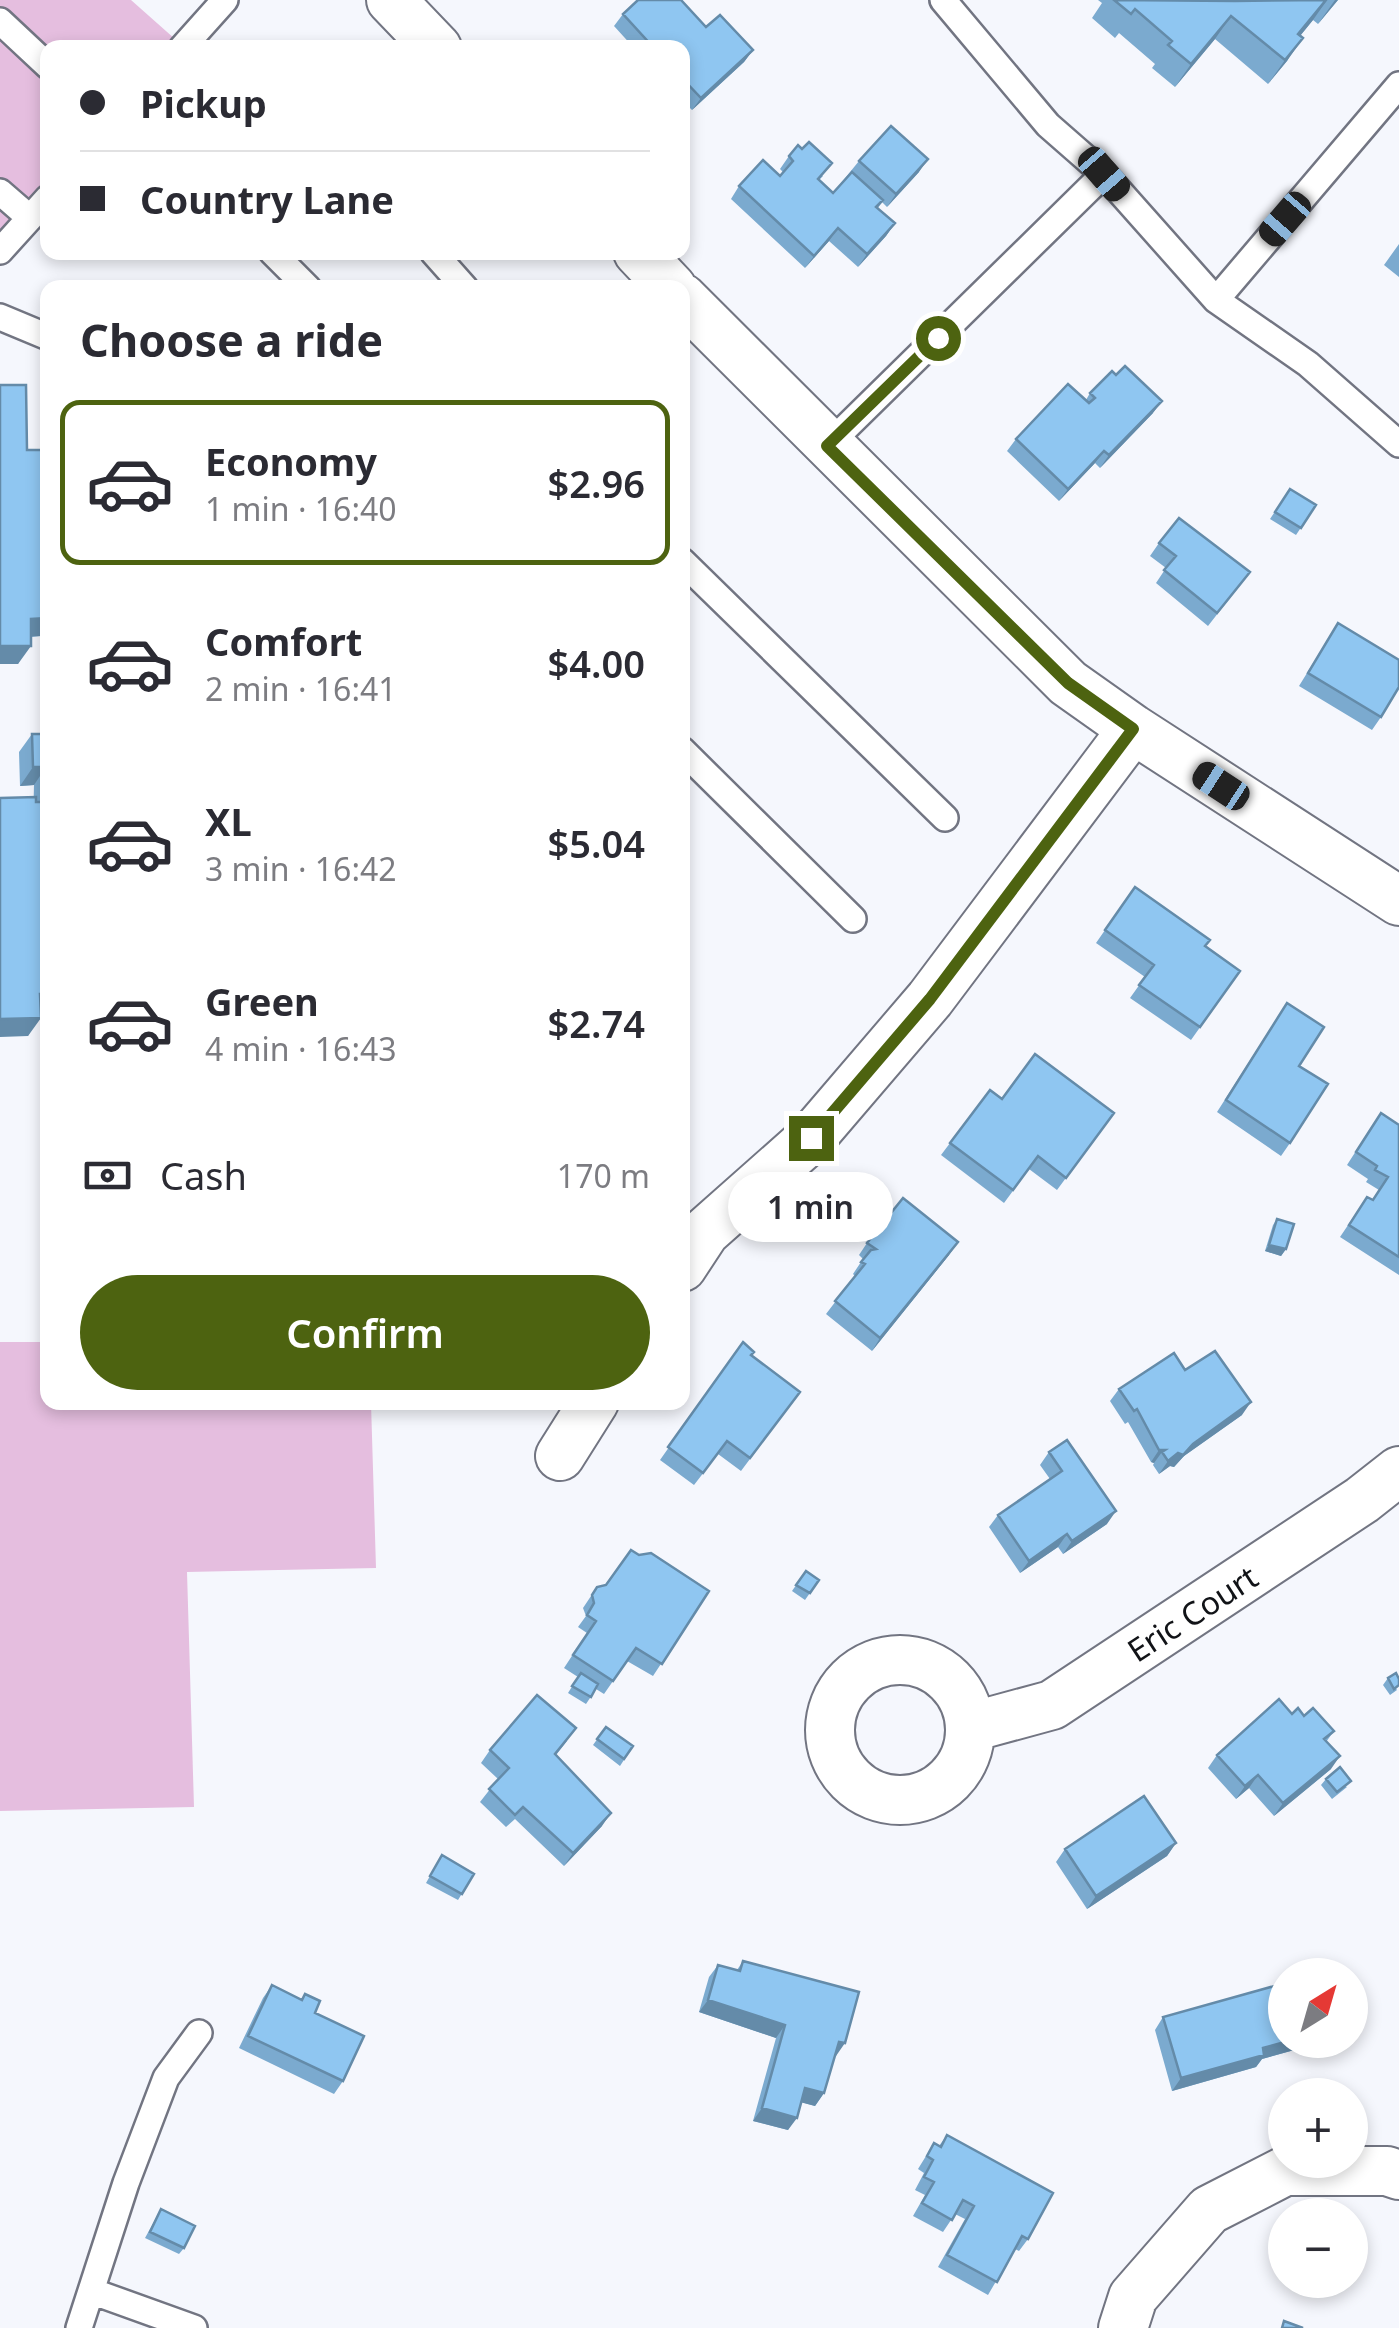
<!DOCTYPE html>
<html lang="en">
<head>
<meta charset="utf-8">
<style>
	:root { --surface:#fff; --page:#f7f7f7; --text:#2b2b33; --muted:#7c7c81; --line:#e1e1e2; --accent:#4d6310 }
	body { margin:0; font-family:"Noto Sans",sans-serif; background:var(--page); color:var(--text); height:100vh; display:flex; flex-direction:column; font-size:38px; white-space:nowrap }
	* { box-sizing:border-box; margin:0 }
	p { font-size:32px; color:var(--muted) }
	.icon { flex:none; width:55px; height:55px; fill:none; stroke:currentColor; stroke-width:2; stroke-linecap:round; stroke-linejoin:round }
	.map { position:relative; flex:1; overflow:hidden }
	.sheet { position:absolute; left:40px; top:280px; width:650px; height:1130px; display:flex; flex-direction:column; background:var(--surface); border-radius:20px; box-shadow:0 5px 15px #0003 }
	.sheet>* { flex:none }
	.guide { position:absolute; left:40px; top:40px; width:650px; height:220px; border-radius:20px; box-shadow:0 5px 15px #0003; display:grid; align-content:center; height:220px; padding:0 40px; background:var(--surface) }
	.needle { width:65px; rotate:37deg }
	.tools { position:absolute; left:1268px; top:1958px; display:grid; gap:20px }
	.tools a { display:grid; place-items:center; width:100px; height:100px; border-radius:50%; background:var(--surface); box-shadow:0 5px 15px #0003; font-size:50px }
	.end { position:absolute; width:45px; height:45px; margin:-22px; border:12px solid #4d6310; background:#fff; box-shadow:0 0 0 5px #fff }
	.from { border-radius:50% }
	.bubble { position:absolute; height:70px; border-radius:35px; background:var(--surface); box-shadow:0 5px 15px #0003; font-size:32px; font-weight:600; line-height:70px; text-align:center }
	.car { position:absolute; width:30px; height:60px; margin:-30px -15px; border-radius:12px; box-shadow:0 0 8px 2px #0007; background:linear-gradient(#222 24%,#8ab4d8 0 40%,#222 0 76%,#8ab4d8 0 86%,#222 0) }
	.guide b { display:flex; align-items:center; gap:35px; height:95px; font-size:38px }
	.guide b+b { border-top:2px solid var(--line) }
	.guide i { width:25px; height:25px; background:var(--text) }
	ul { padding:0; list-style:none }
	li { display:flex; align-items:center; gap:30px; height:165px; margin:0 20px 15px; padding:0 20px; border:5px solid transparent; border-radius:20px }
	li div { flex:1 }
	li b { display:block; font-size:38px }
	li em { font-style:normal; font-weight:600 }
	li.selected { border-color:var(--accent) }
	li>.icon { width:90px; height:90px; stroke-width:1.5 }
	h2 { padding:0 40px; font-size:45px; line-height:120px }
	.pay { display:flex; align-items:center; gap:25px; height:110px; padding:0 40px; font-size:38px }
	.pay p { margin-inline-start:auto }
	.action { display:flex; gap:20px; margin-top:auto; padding:20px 40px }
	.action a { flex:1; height:115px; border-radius:60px; background:var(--accent); color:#fff; font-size:40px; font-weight:600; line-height:115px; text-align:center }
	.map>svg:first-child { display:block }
</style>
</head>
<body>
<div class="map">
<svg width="1399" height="2328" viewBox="0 0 1399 2328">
	<rect width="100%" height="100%" fill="#f5f7fd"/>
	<path fill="#e5bedf" d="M0,0h131l53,47 -136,1 -1,178 -47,13z
		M0,1342h47l1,60 323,1 5,165 -189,4 7,235 -194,4z"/>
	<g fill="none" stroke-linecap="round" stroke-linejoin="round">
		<g stroke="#727582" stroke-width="30">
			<path id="service" d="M943,0l105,125 56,49 112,126 92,64 91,80
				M0,21l48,45
				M182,48l43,-48
				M0,192l30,26
				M0,251l48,-53
				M272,252l36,36
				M433,252l32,36
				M1216,300l183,-215
				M0,317l48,20
				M827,446l277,-272
				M682,561l263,257
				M682,750l171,169
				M91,2291l103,37
				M79,2328l47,-145 40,-105 33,-45"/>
		</g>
		<g stroke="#727582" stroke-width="52">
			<path id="minor" d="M391,0l46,48
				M638,252l34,36
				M682,298l386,385 65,46 266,172
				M682,1267l23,-35 106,-94 119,-139 203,-270
				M560,1456l34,-54
				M830 1730a70 70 0 1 1 140 0a70 70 0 1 1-140 0Z
				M971,1727l81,-22 310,-205 37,-29
				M1123,2328l10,-31 76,-87 76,-39h102l12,4"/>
		</g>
		<use href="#service" stroke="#fff" stroke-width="25"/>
		<use href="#minor" stroke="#fff" stroke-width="48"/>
	</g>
	<path fill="#7baacf" d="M1098,0h240l-20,24 -5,-4 -13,16 -13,25 -19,23 -53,-45 -40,48 -23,-19 3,-4 -36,-31 -4,5 -23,-20 10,-15z
		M623,14l83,13 47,23 -9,12 -52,48 -10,-10v-52h-48l-20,-22z
		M789,156l34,20 -4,4 14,13 26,-32 60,11 -32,35 -5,-5 -4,6 17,15 -9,13 -28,31 -29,-26 -24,27 -74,-69 8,-13 41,-10 3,-4 -3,-3z
		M1399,244v33l-15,-12z
		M0,385l27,65h21v562h-8l-12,24 6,-251 -14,1 -1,-34 13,-18h11l-2,-98 -10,1 -13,27h-18z
		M1090,393l63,20 -53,55 -5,-5 -36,38 -52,-50 9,-12 70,-39z
		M1290,489l26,16 -20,30 -26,-16z
		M1159,543l91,29 -42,54 -52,-43 10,-15 -16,-12z
		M1338,623l43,94 -9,13 -73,-44z
		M1135,887l70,59 35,25 -49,69 -61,-42 15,-21 -49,-34z
		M1287,1003l12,63 -9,77 -9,13 -64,-44z
		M990,1090l12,9 112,14 -57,77 -28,-21 -25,34 -63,-48z
		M1399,1125v150l-59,-38 27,-40 5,3 7,-10 -13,-8 2,-3 -21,-14 25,-39z
		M1277,1219l9,30 -5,7 -16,-5 8,-26z
		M867,1243l82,12 -77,96 -46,-37 29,-38 -2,-2 10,-15 -4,-4z
		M743,1342l8,13 49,37 -59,79 -23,-17 -24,31 -34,-25z
		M1185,1370l57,45 -58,41 -10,11 -4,-1 -11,8 -6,-9 1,-2 -3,-1 -23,-40 -3,2 -15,-23 9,-12z
		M1049,1452l58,72 -44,30 -5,-7 -38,26 -31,-46 9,-12 52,-36 -10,-14z
		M639,1555l70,36 -56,85 -26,-15 -23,33 -8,-5 -10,15 -18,-11 10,-16 -14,-9 23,-35 -9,-6 8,-11 -3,-8 14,-21 9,-2z
		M806,1571l13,9 -14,20 -13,-9z
		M1388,1678l9,12 -7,5 -7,-10z
		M1292,1714l12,2 30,15 -8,11 5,27 -57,47 -25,-28 -13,11 -28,-31 9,-13z
		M606,1727l27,19 -13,20 -27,-21z
		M567,1741l-11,14 46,71 -38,40 -49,-47 -9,8 -26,-25 18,-23 -17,-16 9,-13z
		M1326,1779l21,8 -15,12 -11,-14z
		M1176,1843l-9,13 -80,53 -31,-47 9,-13z
		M442,1855l32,19 -16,26 -32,-17z
		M743,1961l93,95 -1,-1 -11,38 -9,13 -14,-4 -13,28 -35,-9 23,-83 -77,-26 10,-35 9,-12 19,5z
		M272,1985l71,96 -9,13 -95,-46 24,-50z
		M1163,2017l142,30 -43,12 -6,8 -84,24 -17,-61z
		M947,2135l81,104 -9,12 -4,-2 -27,46 -50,-28 27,-48 -10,-5 -12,18 -30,-16 12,-21 -10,-5 9,-17 -6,-4 16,-26 5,3z
		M161,2209l23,39 -5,6 -34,-16z"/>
	<path fill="#648ba9" d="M1327,0l-14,20 -31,38 16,-24z
		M1335,0h3l-20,24z
		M1231,16l-16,23 -40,48 16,-23z
		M1303,38l-16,23 -19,23 17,-24z
		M753,50l-9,12 -52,48 9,-12z
		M928,159l-9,13 -32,35 9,-13z
		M895,223l-9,13 -28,31 9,-13z
		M838,228l-9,13 -24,27 9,-12z
		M1162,401l-9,12 -53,55 9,-13z
		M1104,451l-9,12 -36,38 9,-12z
		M48,618v8l-7,10 -23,1 13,-18z
		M0,646h31l-13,18h-18z
		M33,767h13l-12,18 -14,1z
		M40,994h8v18h-21z
		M41,1018l-13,18 -28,1v-18z
		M958,1242l-9,13 -77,96 8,-13z
		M1269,1245l17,4 -5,7 -16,-5z
		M1251,1402l-9,13 -58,41 -10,11 -4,-1 -11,8 9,-13z
		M1159,1450h6l-3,2 -8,11 -3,-1z
		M1116,1511l-9,13 -44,30 9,-13z
		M1067,1534l-9,13 -38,26 9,-12z
		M1340,1756l-9,13 -57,47 9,-13z
		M1258,1775l-9,13 -13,11 9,-13z
		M611,1813l-9,13 -38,40 9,-13z
		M1176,1843l-9,13 -80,53 9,-13z
		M708,2000l77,25 -9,13 -77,-26z
		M1292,2040h18l-5,7 -43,12 -6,8 -84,24 9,-13 82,-30z
		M839,2042l6,1 -9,13 -6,-2z
		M805,2088l19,5 -9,13 -19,-5z
		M762,2108l35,10 -9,12 -35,-9z"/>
	<path fill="#8fc6f1" stroke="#648ba9" stroke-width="2.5" d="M638,0h43l25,27 14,-12 33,35 -52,48 -19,-20v-30h-28l-31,-34z
		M1114,0l121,1 91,-1 -28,34 5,4 -18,22 -54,-44 -40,48 -23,-19 4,-4 -37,-32 -4,5z
		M891,126l37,33 -32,35 -37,-33z
		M809,142l23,21 -14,16 15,14 19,-21 31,28 -7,7 19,16 -28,31 -29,-26 -24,28 -75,-70 24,-26 17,16 13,-15 -4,-5 9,-11 4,4z
		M1125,366l37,35 -53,54 -5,-4 -36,38 -52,-50 52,-55 21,19 6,-5 -5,-5 22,-22 4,4z
		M0,385h26l1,65h21v168l-17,1v27h-31z
		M1290,489l26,16 -15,23 -26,-16z
		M1179,518l71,54 -33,41 -53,-43 12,-14 -17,-13z
		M1338,623l61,37v27l-18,30 -73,-44z
		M32,734h16v260h-8l1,24 -41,1v-221l36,-1v5h11l-1,-35h-13z
		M1135,887l75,53 -5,6 35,25 -40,56 -61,-42 15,-20 -49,-35z
		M1287,1003l37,24 -25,39 29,18 -38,59 -64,-43z
		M1035,1054l79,59 -48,65 -28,-22 -25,34 -63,-47 40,-53 12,9z
		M1381,1113l18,12v132l-50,-32 18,-28 6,3 15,-23 -13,-7 2,-4 -21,-14z
		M903,1198l55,44 -78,96 -45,-37 30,-37 -4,-2 10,-12 5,-1 -9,-6z
		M1277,1219l17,5 -8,25 -17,-4z
		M743,1342l11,10 -3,3 49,37 -50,66 -23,-17 -24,32 -35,-26z
		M1215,1351l36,51 -58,42 -10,11 -5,-2 -10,8 -6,-9 3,-2h-6l-22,-41 -3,2 -15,-22 55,-36 11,17z
		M1067,1440l49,71 -44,30 -5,-7 -38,27 -31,-46 64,-44 -13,-19z
		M631,1550l8,5 12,-2 58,38 -47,73 -26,-16 -23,33 -40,-26 23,-34 -9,-6 7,-12 -2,-8 5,-8 9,-2z
		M806,1571l13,9 -9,13 -14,-8z
		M581,1673l17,11 -7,13 -19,-11z
		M1396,1673l3,6v6l-5,4 -6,-11z
		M537,1695l39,33 -21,26 56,59 -38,40 -50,-46 -8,8 -26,-26 20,-21 -19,-18z
		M1279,1699l13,15 6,-6 6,8 9,-8 21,23 -10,8 16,17 -57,47 -25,-28 -13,11 -28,-31z
		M606,1727l27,19 -9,13 -27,-20z
		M1340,1767l11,14 -14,11 -11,-13z
		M1144,1796l32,47 -80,53 -31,-47z
		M442,1855l32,19 -12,20 -32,-18z
		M743,1961l116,31 -14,51 -6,-1 -15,51 -19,-5 -8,30 -35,-10 23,-83 -77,-25 10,-35 22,6z
		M1285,1983v57h7l-29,8 1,7 -83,23 -18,-61z
		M272,1985l30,15 3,-6 15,7 -5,12 49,23 -21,45 -95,-45z
		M947,2135l106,58 -25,46 -6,-3 -25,46 -50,-27 27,-49 -11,-6 -11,20 -30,-17 12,-21 -10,-5 9,-17 -6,-4 7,-13 7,4z
		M161,2209l34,17 -11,22 -34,-16z
		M1284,2321l19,7h-21z"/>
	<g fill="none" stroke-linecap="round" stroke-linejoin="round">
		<path stroke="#4d6310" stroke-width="12" d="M811,1138l119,-139 203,-270 -65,-46 -241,-237 111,-108"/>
	</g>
	<g text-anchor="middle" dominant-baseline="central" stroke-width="10" stroke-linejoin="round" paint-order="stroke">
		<g font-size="32" fill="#111317" stroke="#fff">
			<text transform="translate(1192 1613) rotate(-33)">Eric Court</text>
		</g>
	</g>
</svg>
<div class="tools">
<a><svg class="needle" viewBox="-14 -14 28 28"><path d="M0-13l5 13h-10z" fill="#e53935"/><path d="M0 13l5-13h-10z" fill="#7c7c81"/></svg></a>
<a>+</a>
<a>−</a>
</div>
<i class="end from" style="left:938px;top:338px"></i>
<i class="end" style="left:811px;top:1138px"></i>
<div class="bubble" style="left:728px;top:1172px;width:165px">1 min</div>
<i class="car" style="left:1104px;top:174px;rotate:139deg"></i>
<i class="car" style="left:1285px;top:219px;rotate:221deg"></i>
<i class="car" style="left:1221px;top:786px;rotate:303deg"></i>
<div class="guide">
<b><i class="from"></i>Pickup</b>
<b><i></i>Country Lane</b>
</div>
<section class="sheet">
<h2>Choose a ride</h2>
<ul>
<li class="selected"><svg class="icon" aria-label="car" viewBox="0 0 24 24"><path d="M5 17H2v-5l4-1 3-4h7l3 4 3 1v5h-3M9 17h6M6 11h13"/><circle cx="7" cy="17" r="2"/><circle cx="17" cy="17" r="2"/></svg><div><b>Economy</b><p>1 min · 16:40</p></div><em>$2.96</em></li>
<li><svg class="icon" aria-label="car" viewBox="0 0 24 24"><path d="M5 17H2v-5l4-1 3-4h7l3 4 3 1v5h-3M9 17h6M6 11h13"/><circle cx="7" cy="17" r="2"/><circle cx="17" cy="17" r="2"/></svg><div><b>Comfort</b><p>2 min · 16:41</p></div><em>$4.00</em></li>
<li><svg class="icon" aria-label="car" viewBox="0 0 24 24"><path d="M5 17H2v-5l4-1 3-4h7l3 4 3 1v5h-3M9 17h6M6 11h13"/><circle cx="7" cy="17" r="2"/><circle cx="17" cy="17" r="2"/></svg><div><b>XL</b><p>3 min · 16:42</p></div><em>$5.04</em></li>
<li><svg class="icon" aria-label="car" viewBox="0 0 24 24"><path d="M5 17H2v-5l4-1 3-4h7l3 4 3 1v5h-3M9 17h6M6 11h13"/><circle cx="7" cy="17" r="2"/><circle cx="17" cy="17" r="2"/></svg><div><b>Green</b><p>4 min · 16:43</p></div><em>$2.74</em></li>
</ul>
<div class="pay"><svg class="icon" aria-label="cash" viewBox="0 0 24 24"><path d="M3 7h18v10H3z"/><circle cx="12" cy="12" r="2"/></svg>Cash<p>170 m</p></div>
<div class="action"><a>Confirm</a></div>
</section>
</div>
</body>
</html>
